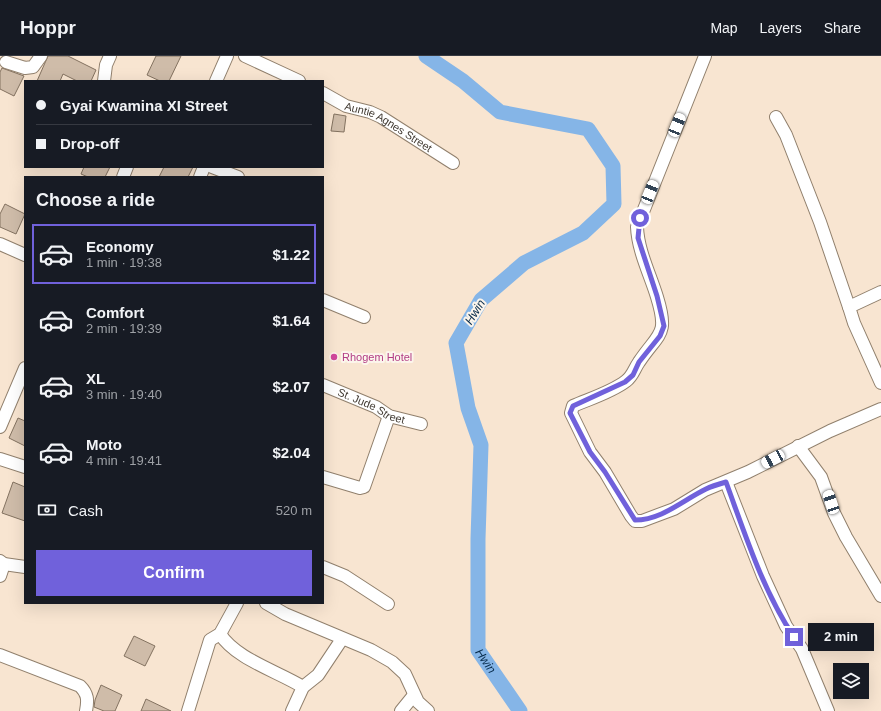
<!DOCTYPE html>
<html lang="en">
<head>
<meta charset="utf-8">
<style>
	:root { --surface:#171b24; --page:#20242c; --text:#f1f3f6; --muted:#9ea1a6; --line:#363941; --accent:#7061db }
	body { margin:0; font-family:Helvetica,sans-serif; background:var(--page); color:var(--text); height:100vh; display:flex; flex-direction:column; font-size:15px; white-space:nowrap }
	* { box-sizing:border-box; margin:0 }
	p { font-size:13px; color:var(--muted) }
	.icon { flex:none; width:22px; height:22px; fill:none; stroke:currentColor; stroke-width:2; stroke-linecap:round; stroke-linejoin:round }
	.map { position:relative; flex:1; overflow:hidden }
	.side { position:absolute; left:24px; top:120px; width:300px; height:428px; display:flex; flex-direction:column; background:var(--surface); border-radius:0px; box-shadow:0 4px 16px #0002 }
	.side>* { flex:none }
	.top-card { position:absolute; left:24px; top:24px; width:300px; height:88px; border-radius:0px; box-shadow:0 4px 16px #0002; display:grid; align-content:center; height:88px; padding:0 12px; background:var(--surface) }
	.fabs { position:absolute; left:833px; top:607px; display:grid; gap:8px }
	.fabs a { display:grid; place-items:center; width:36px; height:36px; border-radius:0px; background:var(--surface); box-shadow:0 4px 16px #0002; font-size:20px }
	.end { position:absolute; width:18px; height:18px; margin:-9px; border:5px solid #7061db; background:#fff; box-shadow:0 0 0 2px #fff }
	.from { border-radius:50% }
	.bubble { position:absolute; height:28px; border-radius:0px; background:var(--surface); box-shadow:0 4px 16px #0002; font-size:13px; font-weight:800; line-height:28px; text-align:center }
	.car { position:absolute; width:12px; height:24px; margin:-12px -6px; border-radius:5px; box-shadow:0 0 3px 1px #0007; background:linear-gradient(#fff 24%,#345 0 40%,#fff 0 76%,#345 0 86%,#fff 0) }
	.top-card b { display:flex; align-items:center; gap:14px; height:38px; font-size:15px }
	.top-card b+b { border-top:1px solid var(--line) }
	.top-card i { width:10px; height:10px; background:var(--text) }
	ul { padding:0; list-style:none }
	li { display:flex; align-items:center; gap:12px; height:60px; margin:0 8px 6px; padding:0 4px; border:2px solid transparent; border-radius:0px }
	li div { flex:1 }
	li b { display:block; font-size:15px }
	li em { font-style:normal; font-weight:800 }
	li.on { border-color:var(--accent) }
	li>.icon { width:36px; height:36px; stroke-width:1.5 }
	h2 { padding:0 12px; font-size:18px; line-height:48px }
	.pay { display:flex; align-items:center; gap:10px; height:44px; padding:0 12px; font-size:15px }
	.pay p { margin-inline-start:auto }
	.button { display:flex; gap:8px; margin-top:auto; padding:8px 12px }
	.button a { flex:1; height:46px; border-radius:0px; background:var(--accent); color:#fff; font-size:16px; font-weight:800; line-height:46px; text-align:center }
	header { display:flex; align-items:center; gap:24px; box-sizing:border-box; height:56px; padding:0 20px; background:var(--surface); border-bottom:1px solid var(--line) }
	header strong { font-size:19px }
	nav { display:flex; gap:22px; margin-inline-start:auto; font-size:14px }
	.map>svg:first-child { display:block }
</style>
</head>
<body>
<header>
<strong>Hoppr</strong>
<nav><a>Map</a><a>Layers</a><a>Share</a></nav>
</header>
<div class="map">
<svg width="881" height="655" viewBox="0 0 881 655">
	<rect width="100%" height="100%" fill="#f8e5d1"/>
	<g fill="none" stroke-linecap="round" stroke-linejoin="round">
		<path stroke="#85b5e7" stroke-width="15" id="s1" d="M426,0l37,25 37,31 88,17 25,37 1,38 -31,29 -59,30 -43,37 -25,43 12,65 13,37 -3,94v111l42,61"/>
	</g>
	<path fill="#cfbca9" stroke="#837260" d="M48,0h20l28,14 -5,11h-14l-14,-7 -3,7h-23z
		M156,0h25l-12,25h-9l-13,-6z
		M2,12l22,8 -10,20 -14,-7v-17z
		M334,58l12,2 -2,16 -13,-1z
		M84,111h26l-5,10h-17l-7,-3z
		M164,111h29l-5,10h-29z
		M5,148l20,10 -9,20 -16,-7v-13z
		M18,362l7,3v25l-16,-8z
		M13,426l12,5v34l-23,-8z
		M134,580l21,10 -10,20 -21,-10z
		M101,629l21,10 -7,16h-11l-10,-4 1,-7z
		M146,643l25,12h-30z"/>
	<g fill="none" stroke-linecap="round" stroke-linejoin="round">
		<g stroke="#91806d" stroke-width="14">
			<g id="minor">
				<path d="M245,0l54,25"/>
				<path d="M705,0l-68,171c1,24 13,47 20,70 12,39 2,35 -18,65 -5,7 -6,14 -13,19 -14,11 -37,18 -53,25l-2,7 19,39 15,20 26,44 4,5h7l32,-12 31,-19 43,-18 82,-41 51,-22"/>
				<path d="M6,6l19,6 8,-1 8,-11"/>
				<path d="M104,25l2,-16 4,-9"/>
				<path d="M216,25l11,-25"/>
				<path id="s2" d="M323,37l23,13 24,6 11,5 72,46"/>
				<path d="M776,61l10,18 34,87 29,85"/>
				<path d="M212,111l26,10"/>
				<path d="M123,121l4,-10"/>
				<path d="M200,121l4,-10"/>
				<path d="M0,188l25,11"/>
				<path d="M881,236l-32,15 5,16 27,60"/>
				<path d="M323,244l41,17"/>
				<path id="s3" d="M323,329l53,22 13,9 32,8"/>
				<path d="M0,371l25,-59"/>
				<path d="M798,390l23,31 13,36 12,24 35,59"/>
				<path d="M0,403l25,8"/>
				<path d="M323,421l37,11 4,-1 25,-71"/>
				<path d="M726,426l37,94 23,50 16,23 26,62"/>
				<path d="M0,505l4,3 21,3"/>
				<path d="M323,511l22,9 43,28"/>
				<path d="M0,520l4,-12"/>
				<path d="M266,547l19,11 86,36 21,12 13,12 13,28 10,9"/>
				<path d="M220,578c16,25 57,37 83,53"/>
				<path d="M0,599l80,31c8,8 8,14 6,25"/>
				<path d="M188,655l22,-71 10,-6 17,-31"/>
				<path d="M292,655l11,-24 15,-12 24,-36"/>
				<path d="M401,655l13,-16"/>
			</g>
		</g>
		<use href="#minor" stroke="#fff" stroke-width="12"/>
	</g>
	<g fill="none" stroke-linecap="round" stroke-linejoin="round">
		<path stroke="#7061db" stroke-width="5" d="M640,162l-2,20 19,58 7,30 -4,10 -21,26 -6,13 -8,7 -52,24 -3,7 20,39 15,20 30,48c27,0 48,-20 71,-31 6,-3 13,-5 20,-7 19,52 37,109 68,155"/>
	</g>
	<circle fill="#d1479c" stroke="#fcf5ec" stroke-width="1.5" cx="334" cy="301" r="4"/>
	<g text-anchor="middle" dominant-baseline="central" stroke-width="4" stroke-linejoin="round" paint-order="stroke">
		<g font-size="11" fill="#413a32" stroke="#fcf5ec">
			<text stroke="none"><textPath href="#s2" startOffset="74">Auntie Agnes Street</textPath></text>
			<text stroke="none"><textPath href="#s3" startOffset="53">St. Jude Street</textPath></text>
		</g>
		<g font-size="11" fill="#b23c85" stroke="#fcf5ec" text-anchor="start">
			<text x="342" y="301">Rhogem Hotel</text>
		</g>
		<g font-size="12" font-style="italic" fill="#072b4b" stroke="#fcf5ec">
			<text transform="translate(475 256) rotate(-58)">Hwin</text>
			<text stroke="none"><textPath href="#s1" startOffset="804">Hwin</textPath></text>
		</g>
	</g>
</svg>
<div class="fabs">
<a><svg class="icon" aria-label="layers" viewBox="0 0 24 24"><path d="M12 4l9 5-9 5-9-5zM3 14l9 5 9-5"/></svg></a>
</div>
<i class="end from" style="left:640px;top:162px"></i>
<i class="end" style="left:794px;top:581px"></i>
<div class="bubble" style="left:808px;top:567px;width:66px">2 min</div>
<i class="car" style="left:677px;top:69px;rotate:22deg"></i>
<i class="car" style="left:650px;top:136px;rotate:22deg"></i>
<i class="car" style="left:773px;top:403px;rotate:242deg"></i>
<i class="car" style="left:831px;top:446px;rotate:342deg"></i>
<div class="top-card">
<b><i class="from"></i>Gyai Kwamina XI Street</b>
<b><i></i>Drop-off</b>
</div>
<section class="side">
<h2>Choose a ride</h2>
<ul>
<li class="on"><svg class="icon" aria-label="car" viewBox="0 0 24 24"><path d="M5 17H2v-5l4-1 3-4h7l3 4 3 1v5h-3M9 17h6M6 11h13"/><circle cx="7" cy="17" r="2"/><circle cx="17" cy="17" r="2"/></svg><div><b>Economy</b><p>1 min · 19:38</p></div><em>$1.22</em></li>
<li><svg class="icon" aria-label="car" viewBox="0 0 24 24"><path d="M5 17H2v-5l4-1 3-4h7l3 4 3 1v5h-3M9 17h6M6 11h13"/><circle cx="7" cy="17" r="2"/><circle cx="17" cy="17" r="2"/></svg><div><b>Comfort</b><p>2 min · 19:39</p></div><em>$1.64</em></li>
<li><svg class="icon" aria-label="car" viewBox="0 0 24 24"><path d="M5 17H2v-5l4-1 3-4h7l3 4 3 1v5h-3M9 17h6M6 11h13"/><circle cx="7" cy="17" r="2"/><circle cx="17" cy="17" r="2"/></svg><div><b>XL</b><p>3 min · 19:40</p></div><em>$2.07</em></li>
<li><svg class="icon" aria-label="car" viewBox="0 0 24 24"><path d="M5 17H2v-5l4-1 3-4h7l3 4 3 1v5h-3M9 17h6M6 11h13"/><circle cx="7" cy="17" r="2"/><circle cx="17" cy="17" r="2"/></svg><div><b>Moto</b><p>4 min · 19:41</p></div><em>$2.04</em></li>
</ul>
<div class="pay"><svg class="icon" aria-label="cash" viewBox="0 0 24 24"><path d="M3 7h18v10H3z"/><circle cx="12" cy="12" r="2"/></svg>Cash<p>520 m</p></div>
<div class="button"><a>Confirm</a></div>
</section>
</div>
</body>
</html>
